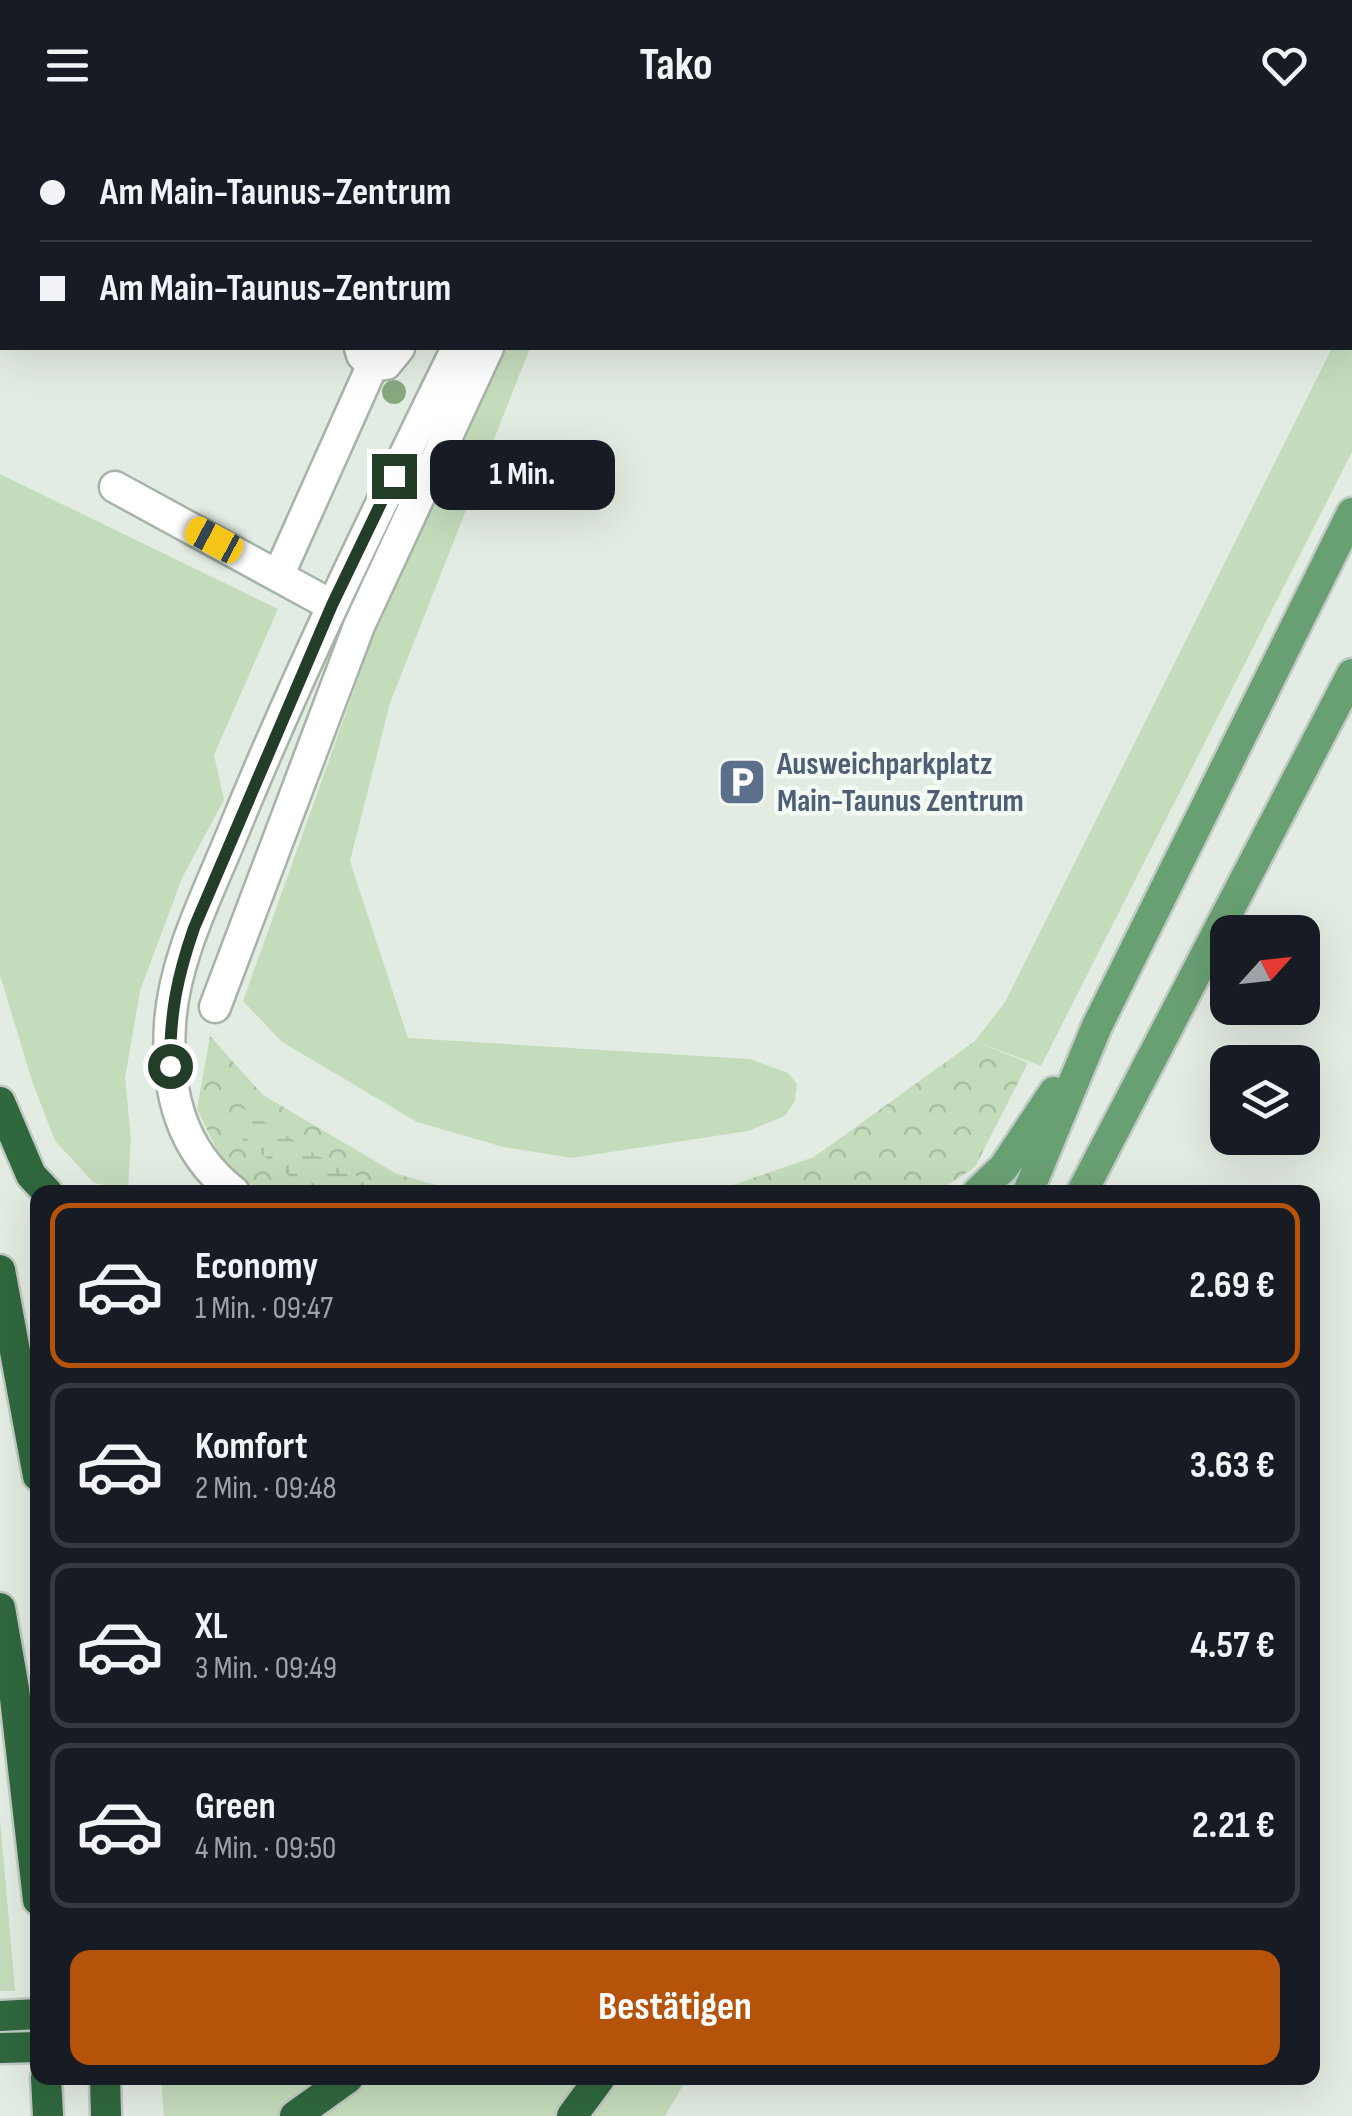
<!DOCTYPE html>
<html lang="de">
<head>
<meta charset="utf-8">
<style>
	:root { --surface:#171b24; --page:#242831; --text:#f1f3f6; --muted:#9ea1a6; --line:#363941; --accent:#b45309 }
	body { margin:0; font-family:"Sofia Sans Condensed",sans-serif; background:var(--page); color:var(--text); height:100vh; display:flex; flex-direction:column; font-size:38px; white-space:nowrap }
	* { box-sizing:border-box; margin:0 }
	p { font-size:32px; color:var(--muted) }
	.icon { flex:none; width:55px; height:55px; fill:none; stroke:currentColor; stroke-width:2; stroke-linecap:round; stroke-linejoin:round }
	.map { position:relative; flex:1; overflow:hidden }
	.sheet { position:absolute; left:30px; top:1055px; width:1290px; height:900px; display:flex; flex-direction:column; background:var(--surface); border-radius:20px; box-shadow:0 10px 40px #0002 }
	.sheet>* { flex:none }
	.guide { position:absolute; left:0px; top:0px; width:1352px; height:220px; box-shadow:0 10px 40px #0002; display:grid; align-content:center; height:220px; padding:0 40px; background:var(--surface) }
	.needle { width:65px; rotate:63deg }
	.buttons { position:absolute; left:1210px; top:785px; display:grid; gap:20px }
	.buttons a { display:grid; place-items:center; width:110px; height:110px; border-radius:20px; background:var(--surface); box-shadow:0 10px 40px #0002; font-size:50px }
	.end { position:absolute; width:45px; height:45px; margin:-22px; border:12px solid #233d28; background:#fff; box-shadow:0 0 0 5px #fff }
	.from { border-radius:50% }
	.bubble { position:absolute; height:70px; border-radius:20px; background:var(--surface); box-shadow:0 10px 40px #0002; font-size:32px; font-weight:700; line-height:70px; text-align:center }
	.car { position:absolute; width:30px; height:60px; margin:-30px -15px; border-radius:12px; box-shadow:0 0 8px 2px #0007; background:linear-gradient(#f5c518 24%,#345 0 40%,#f5c518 0 76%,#345 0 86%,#f5c518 0) }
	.guide b { display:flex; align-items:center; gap:35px; height:95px; font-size:38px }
	.guide b+b { border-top:2px solid var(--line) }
	.guide i { width:25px; height:25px; background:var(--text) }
	ul { padding:18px 0 0; list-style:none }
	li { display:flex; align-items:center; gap:30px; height:165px; margin:0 20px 15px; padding:0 20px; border:5px solid var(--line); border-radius:20px }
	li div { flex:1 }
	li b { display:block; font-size:38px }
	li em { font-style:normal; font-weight:700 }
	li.selected { border-color:var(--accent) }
	li>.icon { width:90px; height:90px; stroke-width:1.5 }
	.button { display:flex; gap:20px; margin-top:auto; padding:20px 40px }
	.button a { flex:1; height:115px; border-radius:20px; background:var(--accent); color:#fff; font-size:40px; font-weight:700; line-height:115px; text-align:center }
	header { display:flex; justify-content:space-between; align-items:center; height:130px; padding:0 40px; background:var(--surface); font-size:45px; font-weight:700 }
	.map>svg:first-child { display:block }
</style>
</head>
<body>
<header><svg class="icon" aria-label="menu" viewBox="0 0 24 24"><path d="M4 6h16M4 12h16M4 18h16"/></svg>Tako<svg class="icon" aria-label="heart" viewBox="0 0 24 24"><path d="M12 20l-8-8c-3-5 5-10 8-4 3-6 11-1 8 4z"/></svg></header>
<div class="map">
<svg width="1352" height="1986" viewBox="0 0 1352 1986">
	<defs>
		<pattern id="forest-crowns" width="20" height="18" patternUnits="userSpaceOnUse" patternTransform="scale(2.5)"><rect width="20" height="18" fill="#c5dcbc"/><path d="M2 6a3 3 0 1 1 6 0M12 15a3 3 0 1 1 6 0" fill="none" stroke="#a9bea2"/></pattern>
		<pattern id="wetland-marsh" width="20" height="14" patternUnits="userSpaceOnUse" patternTransform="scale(2.5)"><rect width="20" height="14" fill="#c5dcbc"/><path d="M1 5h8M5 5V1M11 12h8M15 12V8" fill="none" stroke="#a9bea2"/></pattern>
	</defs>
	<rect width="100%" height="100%" fill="#e3ece3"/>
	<path fill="#c5dcbc" d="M1352,177v145l-311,614 -66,-25 30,-39 327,-654h18z
		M503,218h27l-140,355 -40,158 58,177 342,21 38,14 9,11 -2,17 -10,15 -37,15 -176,27 -69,-11 -86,-25 -135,-80 -39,-41 130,-364z
		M0,344l278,135 -64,146 10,45 -42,78 -42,113 -15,87 6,60 -3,51 -34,-6 -39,-42 -23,-60 -32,-106z
		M0,1689l15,172h-15z
		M161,1948h526l-22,38h-501z"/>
	<path fill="url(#forest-crowns)" d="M210,906l53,59 134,79 64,18h-69l-56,-25 -40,14 25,11h-56l-38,-21 -30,-62z
		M975,911l53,22 -53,104 -38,25h-224l101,-35z"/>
	<path fill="url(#wetland-marsh)" d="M242,978l94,59 56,25h-71l-25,-11 -57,-44z"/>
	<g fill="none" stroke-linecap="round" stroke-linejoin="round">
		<g stroke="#a6b4a7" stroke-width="35">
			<path id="minor" d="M459,2v-2
				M559,2l1,-2
				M584,2l1,-2
				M360,218l2,7 10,11 14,-2 13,-16
				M115,357l216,118
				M279,444l93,-208
				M215,877l144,-381 129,-278
				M234,1062c-54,-42 -68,-102 -64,-168 4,-65 37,-128 61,-187 68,-167 147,-328 226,-489"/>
		</g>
		<g stroke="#c1c9c3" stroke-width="35">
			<path id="major" d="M978,1062l26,-25 50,-75
				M1028,1062l69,-166 255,-513
				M1082,1062l270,-518"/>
		</g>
		<g stroke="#c1c9c3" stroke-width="35">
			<path id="highway" d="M0,972l31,73 16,17
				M0,1140l38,206
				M0,1478l14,81 24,211
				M0,1886l38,-2
				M0,1918l38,-1
				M46,1948l2,38
				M105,1948l1,38
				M295,1986l53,-38
				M572,1986l28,-38"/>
		</g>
		<use href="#minor" stroke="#fff" stroke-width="30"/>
		<use href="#major" stroke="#69a073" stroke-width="30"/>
		<use href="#highway" stroke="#30683e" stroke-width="30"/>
	</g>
	<circle fill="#86a980" cx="394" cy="262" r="12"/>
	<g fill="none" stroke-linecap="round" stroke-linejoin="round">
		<path stroke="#233d28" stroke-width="12" d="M170,936c0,-53 7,-89 24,-138l138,-323 62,-129"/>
	</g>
	<defs>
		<g id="parking-square" transform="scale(2.5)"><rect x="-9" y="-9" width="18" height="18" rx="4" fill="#5c6f8a" stroke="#f3f9f3"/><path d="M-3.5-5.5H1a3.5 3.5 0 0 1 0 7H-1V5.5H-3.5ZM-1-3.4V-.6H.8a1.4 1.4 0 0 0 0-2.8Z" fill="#fff"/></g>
	</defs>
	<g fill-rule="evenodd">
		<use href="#parking-square" x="742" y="652"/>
	</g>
	<g text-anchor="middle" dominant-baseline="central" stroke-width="9" stroke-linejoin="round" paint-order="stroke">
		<g font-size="32" font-weight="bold" fill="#4e5e75" stroke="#f3f9f3" text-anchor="start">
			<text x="777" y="634">Ausweichparkplatz<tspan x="777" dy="37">Main-Taunus Zentrum</tspan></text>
		</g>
	</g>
</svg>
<div class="buttons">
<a><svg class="needle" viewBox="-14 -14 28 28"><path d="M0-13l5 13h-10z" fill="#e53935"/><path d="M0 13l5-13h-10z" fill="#9ea1a6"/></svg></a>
<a><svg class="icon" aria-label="layers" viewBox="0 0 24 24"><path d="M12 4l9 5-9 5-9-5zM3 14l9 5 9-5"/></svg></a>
</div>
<i class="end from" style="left:170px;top:936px"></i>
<i class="end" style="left:394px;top:346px"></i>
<div class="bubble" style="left:430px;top:310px;width:185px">1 Min.</div>
<i class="car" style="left:214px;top:410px;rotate:298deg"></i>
<div class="guide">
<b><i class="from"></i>Am Main-Taunus-Zentrum</b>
<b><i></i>Am Main-Taunus-Zentrum</b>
</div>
<section class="sheet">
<ul>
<li class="selected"><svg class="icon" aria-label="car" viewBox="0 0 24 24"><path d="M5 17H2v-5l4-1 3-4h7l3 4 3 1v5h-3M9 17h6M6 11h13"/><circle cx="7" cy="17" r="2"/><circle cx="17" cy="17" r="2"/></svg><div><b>Economy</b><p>1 Min. · 09:47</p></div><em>2.69 €</em></li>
<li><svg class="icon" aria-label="car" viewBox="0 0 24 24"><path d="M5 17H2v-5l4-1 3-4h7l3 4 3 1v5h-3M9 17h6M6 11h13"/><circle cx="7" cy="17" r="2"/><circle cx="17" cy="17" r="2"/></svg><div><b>Komfort</b><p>2 Min. · 09:48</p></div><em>3.63 €</em></li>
<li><svg class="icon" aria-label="car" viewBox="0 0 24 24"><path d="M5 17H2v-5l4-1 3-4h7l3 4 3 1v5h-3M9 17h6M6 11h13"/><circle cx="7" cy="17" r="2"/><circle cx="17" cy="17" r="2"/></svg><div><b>XL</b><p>3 Min. · 09:49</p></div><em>4.57 €</em></li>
<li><svg class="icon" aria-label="car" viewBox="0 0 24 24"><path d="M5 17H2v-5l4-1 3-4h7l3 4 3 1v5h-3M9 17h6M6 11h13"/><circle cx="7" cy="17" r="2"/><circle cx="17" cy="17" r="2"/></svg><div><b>Green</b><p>4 Min. · 09:50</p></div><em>2.21 €</em></li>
</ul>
<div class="button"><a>Bestätigen</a></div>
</section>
</div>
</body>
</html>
